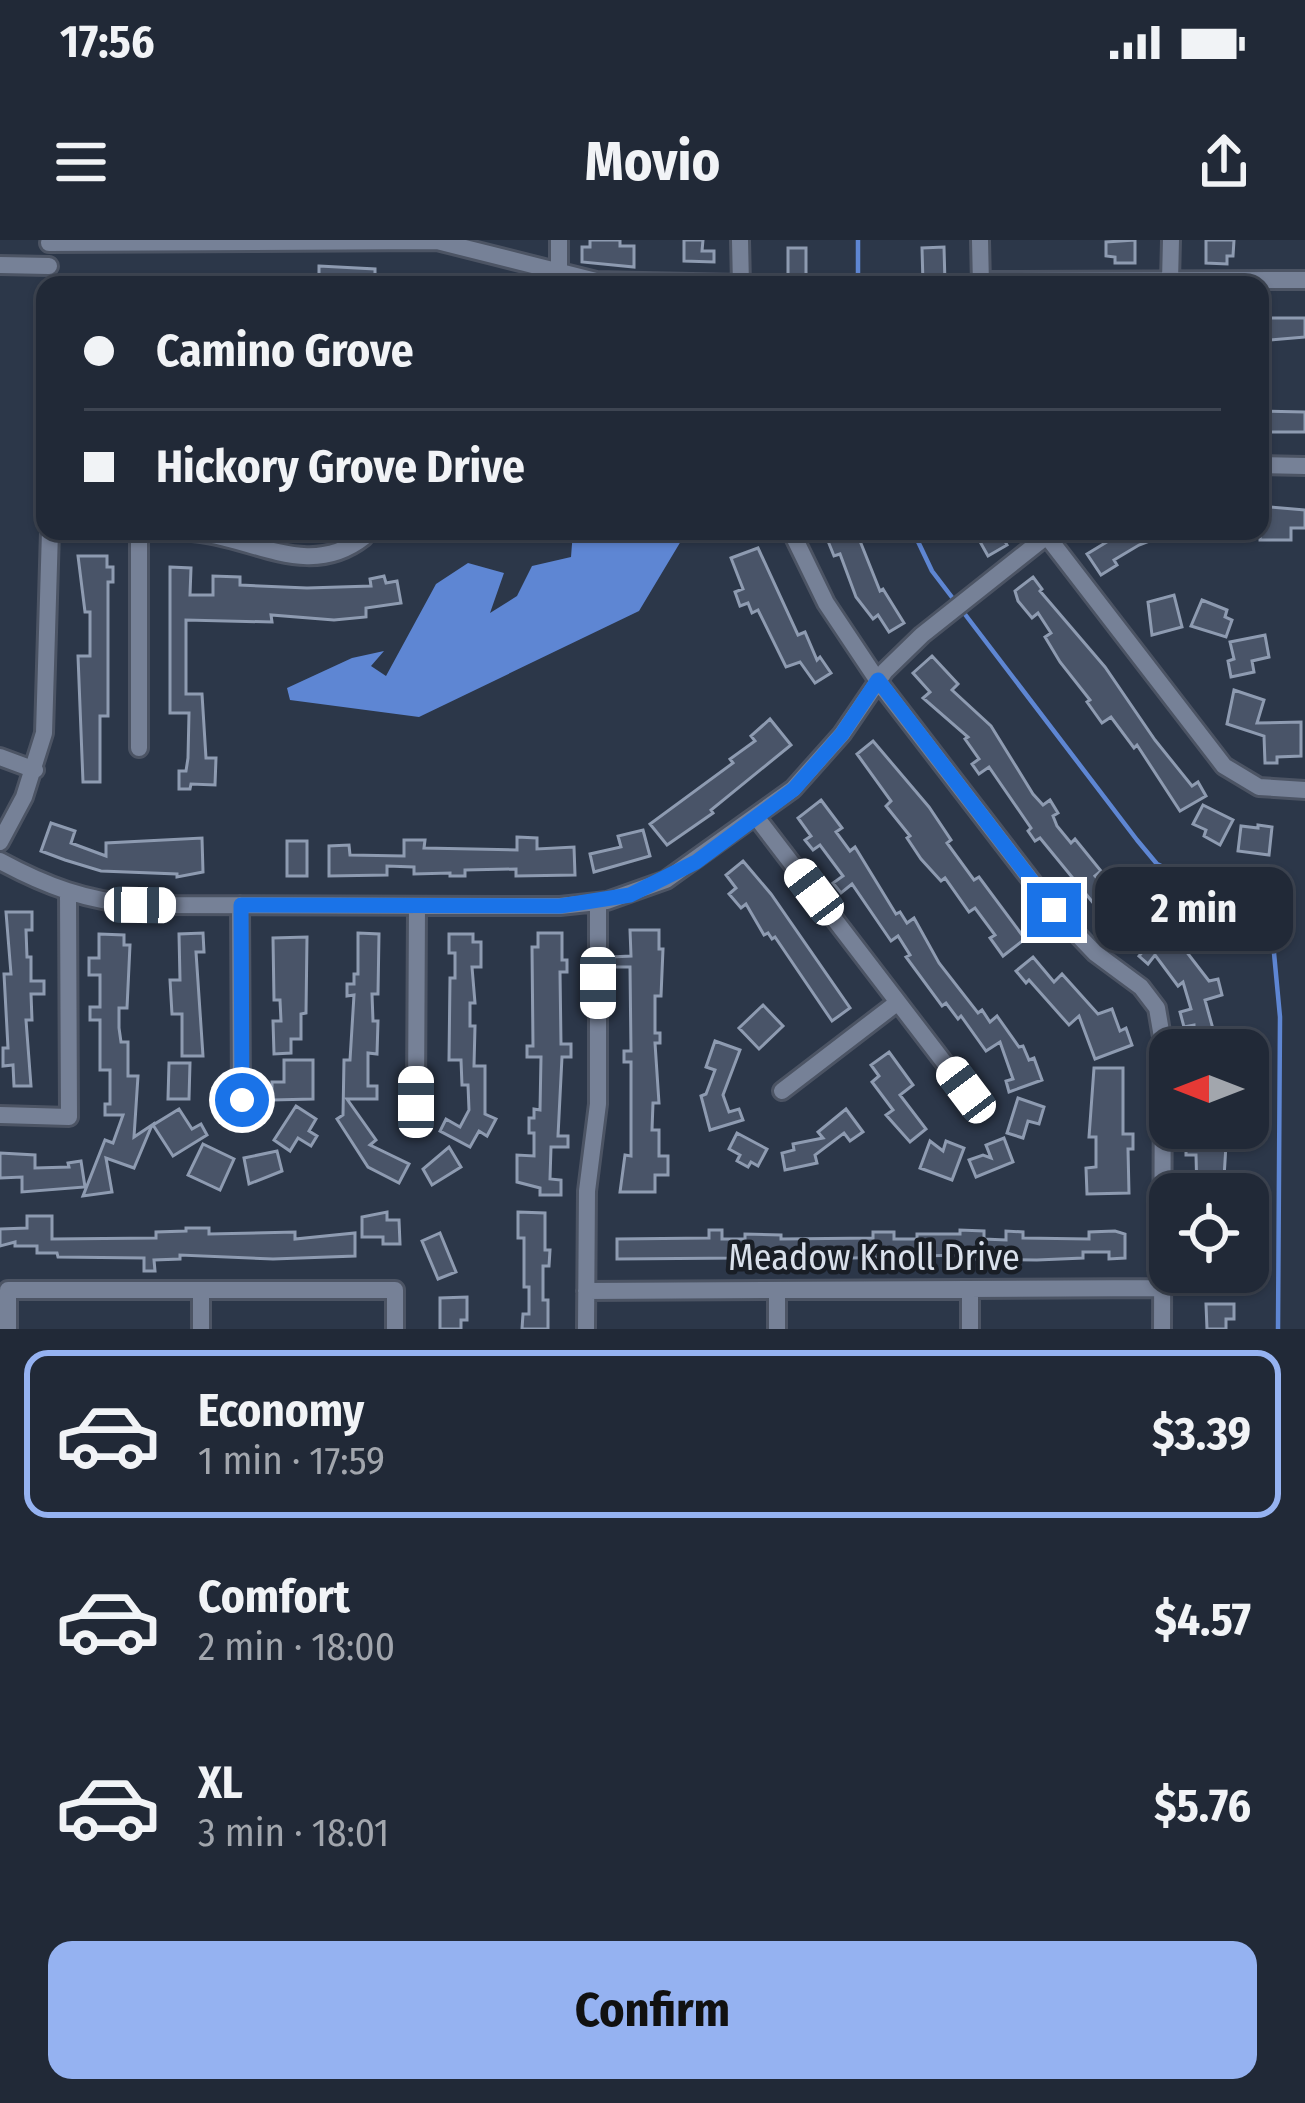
<!DOCTYPE html>
<html lang="en">
<head>
<meta charset="utf-8">
<style>
	:root { --surface:#212937; --page:#29313f; --text:#f1f3f6; --muted:#a2a6ad; --line:#3e4552; --accent:#95b2f1 }
	body { margin:0; font-family:"Fira Sans Condensed",sans-serif; background:var(--page); color:var(--text); height:100vh; display:flex; flex-direction:column; font-size:45px; white-space:nowrap }
	* { box-sizing:border-box; margin:0 }
	p { font-size:39px; color:var(--muted) }
	.icon { flex:none; width:66px; height:66px; fill:none; stroke:currentColor; stroke-width:2; stroke-linecap:round; stroke-linejoin:round }
	.map { position:relative; height:1089px; overflow:hidden }
	.details { display:flex; flex-direction:column; background:var(--surface); flex:1 }
	.details>* { flex:none }
	.top-card { position:absolute; left:36px; top:36px; width:1233px; height:264px; border-radius:24px; box-shadow:0 3px 9px #0004,0 0 0 3px var(--line); display:grid; align-content:center; height:264px; padding:0 48px; background:var(--surface) }
	.needle { width:78px; rotate:270deg }
	.controls { position:absolute; left:1149px; top:789px; display:grid; gap:24px }
	.controls a { display:grid; place-items:center; width:120px; height:120px; border-radius:24px; background:var(--surface); box-shadow:0 3px 9px #0004,0 0 0 3px var(--line); font-size:60px }
	.end { position:absolute; width:54px; height:54px; margin:-27px; border:15px solid #1a73e8; background:#fff; box-shadow:0 0 0 6px #fff }
	.from { border-radius:50% }
	.bubble { position:absolute; height:84px; border-radius:24px; background:var(--surface); box-shadow:0 3px 9px #0004,0 0 0 3px var(--line); font-size:39px; font-weight:700; line-height:84px; text-align:center }
	.car { position:absolute; width:36px; height:72px; margin:-36px -18px; border-radius:15px; box-shadow:0 0 9px 3px #0007; background:linear-gradient(#fff 24%,#345 0 40%,#fff 0 76%,#345 0 86%,#fff 0) }
	.top-card b { display:flex; align-items:center; gap:42px; height:114px; font-size:45px }
	.top-card b+b { border-top:3px solid var(--line) }
	.top-card i { width:30px; height:30px; background:var(--text) }
	ul { padding:21px 0 0; list-style:none }
	li { display:flex; align-items:center; gap:36px; height:168px; margin:0 24px 18px; padding:0 24px; border:6px solid transparent; border-radius:24px }
	li div { flex:1 }
	li b { display:block; font-size:45px }
	li em { font-style:normal; font-weight:700 }
	li.active { border-color:var(--accent) }
	li>.icon { width:108px; height:108px; stroke-width:1.5 }
	.action { display:flex; gap:24px; margin-top:auto; padding:24px 48px }
	.action a { flex:1; height:138px; border-radius:24px; background:var(--accent); color:#111; font-size:48px; font-weight:700; line-height:138px; text-align:center }
	.status { display:flex; justify-content:space-between; align-items:center; height:84px; padding:0 60px; background:var(--surface); direction:ltr }
	.status svg { height:33px; fill:currentColor }
	header { display:flex; justify-content:space-between; align-items:center; height:156px; padding:0 48px; background:var(--surface); font-size:54px; font-weight:700 }
	.map>svg:first-child { display:block }
</style>
</head>
<body>
<div class="status"><b>17:56</b><svg viewBox="0 0 49 12"><path d="M0 12V9h3v3zM5 12V6h3v6zM10 12V3h3v9zM15 12V0h3v12zM26 1h20v11H26zM47 4h2v5h-2z"/></svg></div>
<header><svg class="icon" aria-label="menu" viewBox="0 0 24 24"><path d="M4 6h16M4 12h16M4 18h16"/></svg>Movio<svg class="icon" aria-label="share" viewBox="0 0 24 24"><path d="M12 15V3M7 8l5-5 5 5M5 13v7h14v-7"/></svg></header>
<div class="map">
<svg width="1305" height="1089" viewBox="0 0 1305 1089">
	<rect width="100%" height="100%" fill="#2c3749"/>
	<path fill="#5e86d3" d="M573,291h114l-48,80 -220,106 -129,-17 -3,-12 65,-30 32,-7 -13,15 15,10 50,-92 32,-21 36,10 -14,40 27,-17 15,-30 39,-9z"/>
	<g fill="none" stroke-linecap="round" stroke-linejoin="round">
		<path stroke="#5e86d3" stroke-width="4.5" d="M858,45v-45
			M913,291l19,40 205,269 20,24 93,45 24,44 6,64 -2,312"/>
	</g>
	<path fill="#495468" stroke="#8e9bb1" stroke-width="3" d="M590,0h30v6h14v21l-52,-5v-15h8z
		M684,0h19l-1,11h12v11l-30,-1z
		M1135,0v23h-20v-6l-9,-1v-14z
		M1206,0h28l-1,16h-6v8l-21,-1z
		M944,7l1,36h-22l-1,-35z
		M788,8h18v37h-18z
		M319,26l56,3v16h-56z
		M1260,78h45v19l-45,4z
		M1260,171l45,1v20h-45z
		M1260,266l45,4v18h-14v12h-31z
		M824,291h32l24,60 3,-2 21,34 -15,9 -11,-17 -5,4 -17,-22 -16,-43 -6,2z
		M974,291h25l8,14 -19,11z
		M1125,291h50l-36,14 -25,15 3,5 -16,10 -14,-21z
		M758,308l40,87 7,-3 12,28 3,-3 11,16 -16,10 -15,-21 -14,5 -28,-57 -6,3 -4,-10 -8,3 -5,-14 8,-3 -12,-31z
		M78,316h29v11h6v15h-5v134h-8v66h-17l-5,-126h12v-44h-5z
		M170,327l21,1 -1,27h23v-19l27,1v8l67,3 64,-2 -1,-7 14,-3 2,7 11,-2 4,22 -35,5v9l-32,3 -63,-5 1,7 -86,-2v74h16l4,64h10l-1,27 -24,-1 -1,5h-11v-18h7l2,-13 1,-45h-19z
		M1033,337l9,12 -2,2 65,76 50,73 37,46 6,-4 8,14 -26,15 -43,-66 -3,3 -23,-31 -9,6 -15,-21 3,-2 -30,-38 -15,-25 6,-4 -13,-20 -6,5 -14,-17 -3,-10z
		M1174,355l8,32 -30,8 -4,-33z
		M1202,360l25,10 -2,7 7,3 -6,17 -35,-11z
		M1265,395l4,22 -17,4 2,11 -23,5 -3,-16 6,-2 -4,-17z
		M932,416l26,28 -6,6 39,36 42,68 10,11 7,-5 8,13 -5,3 4,10 14,17 4,-4 26,32 -6,5 19,20 7,-7 19,21 -4,4 39,31 4,-3 30,39 9,-2 4,16 -17,5 8,29h3l1,21h-22l-1,-25 -10,2 -4,-15 11,-3 -8,-27 -5,4 -23,-31 -7,9 -9,-8 6,-7 -26,-20 -2,3 -77,-94 -5,3 -7,-10 3,-3 -42,-61 -10,7 -7,-10 7,-5 -14,-20 3,-2 -45,-39 7,-6 -17,-19z
		M1234,450l30,10 -7,23 44,-1v34l-24,1v6h-12l-1,-27 -37,-12z
		M770,479l21,26 -80,65 2,3 -46,32 -17,-21 83,-61 -3,-4 25,-18 -4,-5z
		M873,501l56,66 22,33 -4,3 27,37 5,-3 46,62 -22,17 -13,-18 5,-3 -20,-27 -6,4 -24,-34 -4,3 -20,-22 -14,-21 3,-2 -24,-30 5,-5 -34,-47z
		M821,560l21,28 -6,4 14,19 5,-4 41,67 4,-2 7,11 7,-5 25,45 39,50 4,-3 8,12 7,-6 22,31 4,-1 6,14 5,-2 8,22 -33,12 -3,-11 7,-2 -13,-37 -14,9 -25,-35 -3,3 -12,-16 -4,3 -36,-49 4,-2 -12,-19 -7,5 -39,-57 -11,9 -8,-10 10,-7 -23,-31 -7,5 -8,-10 6,-4 -13,-18z
		M1203,565l30,15 -13,25 -16,-9 2,-6 -13,-6z
		M51,583l24,8 -4,12 35,13v-13l96,-5 1,34 -26,5v-3l-76,-3 -36,-11 -24,-9z
		M1258,585l14,2 -3,28 -31,-4 3,-25 17,2z
		M643,590l7,26 -56,16 -4,-18 31,-7 -3,-11z
		M517,597l20,1v11l37,-2 1,28 -59,1v-7l-51,1v6h-15v-3l-36,1v-7l-27,-1v9l-58,1v-30l20,-1 1,10 54,1v-16h21l-1,8 93,2z
		M287,601h20v35h-20z
		M743,621l28,33 79,114 -18,13 -57,-84 -3,2 -4,-6 -4,2 -18,-31 -5,4 -12,-14 7,-6 -10,-13z
		M6,672h26v18h-6l1,27h4v24h13v13h-13l1,26h-6l5,66h-17l-1,-21 -10,1v-18h5l-4,-74h7z
		M630,690h29v19h4l-2,47h-6v37h5v10h-5l4,60h-6l-1,27h7v26h9v19h-13v17h-35l5,-37 6,1v-94h-7v-11h7l-1,-84h-19v-10l20,-1z
		M203,693l1,19h-8l7,104h-21v-42h-10l-2,-34h10l-1,-46z
		M358,693l21,1 -1,60h-6l1,27h5l-1,33 -9,-1v33h9v13h-30l29,41 -6,5 39,19 -10,19 -31,-16 -31,-48 6,-4 1,-55h6l4,-65 -7,1v-12h7v-10h4z
		M538,693h24v27h5v12h-7l1,72h10v13h-9l-4,79h10v11h-17l-1,32 11,1v15h-21v-7l-23,-6v-27l17,1v-23h-5v-15h5v-9l6,1 1,-53h-14v-11h6l-1,-99h6z
		M99,694l25,1v10h6l-3,63h-8v20l2,14h7v34h10l-4,61 18,-12 -18,43 -28,-10 6,34 -29,4 22,-56 8,3 10,-28h-18v-11h5v-34h-10v-50h-10v-13h10v-32h-11v-17h10z
		M449,694h24v8h8v25h-9l3,36h-5v23h5l-1,40h11v48l11,5 -9,17 -8,-5 -9,16 -30,-16 6,-12 14,8 9,-17 -1,-25h-6l-1,-25h-12l1,-82h5v-25h-6z
		M307,697l-1,76 -5,1v25h-10v14l-17,1 -1,-33h8l-1,-21h-6l-1,-62z
		M1033,717l21,25 8,-8 36,40 14,-5 8,22 6,-3 6,17 -37,14 -16,-43 -10,9 -40,-45 -3,3 -10,-12z
		M763,765l20,21 -24,23 -20,-21z
		M715,801l25,9 -17,45 6,17 10,-3 4,11 -33,10 -9,-34 5,-2 9,-24 -9,-3z
		M889,812l24,33 -13,10 26,34 -16,13 -24,-27 7,-5 -21,-28 7,-6 -8,-11z
		M284,820h29v39l-41,1v-18h12z
		M169,823h21l-1,36h-21z
		M1094,828h29v66h10v15h-5l1,44 -42,1 -1,-26 10,-1v-30h-7z
		M1018,858l26,9 -5,17 -11,-3 -5,17 -16,-5z
		M296,866l20,13 -7,12 8,5 -6,10 -13,-8 -8,13 -16,-11z
		M179,869l13,20 9,-5 6,11 -34,21 -20,-31z
		M846,869l17,23 -13,9 -6,-8 -29,22 2,8 -32,7 -3,-17 12,-3 -1,-6 30,-6 -5,-6z
		M1186,888h41l-3,50h-10v15h-17l-1,-38h-10z
		M737,893l30,16 -9,17 -7,-4 -3,5 -11,-6 3,-6 -11,-6z
		M1004,898l9,24 -37,15 -7,-17 14,-5 8,3 -5,-13z
		M930,901l13,10 3,-10 18,7 -12,32 -32,-12z
		M203,904l31,15 -14,31 -32,-15z
		M449,907l12,20 -29,18 -9,-16z
		M277,911l5,20 -33,13 -5,-26z
		M0,913l35,2v13l34,-1 -1,-4 13,-2 4,26 -63,5v-15l-22,1z
		M387,972v8h12l1,24h-17v-7h-21v-20z
		M518,972l27,1v37h5l-1,16h-6v34h5v29h-26l1,-15h6v-27h-5v-49h-6z
		M27,976h25v23l104,-1v-6l30,-1v-3h23v6l86,-2v7l60,-6v23l-82,3 -93,-4v4l-26,1 1,11h-11v-13l-86,-1 -1,-4h-20v-7h-22v-4l-15,4v-17l27,-1z
		M709,990h13v9h23v-5l36,1v4l92,-1v-6h21v7h23v-5h43v-4l24,1v8l22,1v-9l17,1v6l66,1v-7l26,-1 10,3v24l-16,1v-7h-26v6l-46,2 -78,-1v-4l-178,5h-16v-7l-26,-1v6l-122,1v-20l92,-1z
		M440,993l16,39 -18,7 -16,-38z
		M467,1057v23h-6v9h-21v-31z
		M1206,1064h28v15h-8v10h-19z"/>
	<g fill="none" stroke-linecap="round" stroke-linejoin="round">
		<g stroke="#4c5464" stroke-width="22">
			<path id="minor" d="M740,0l1,45
				M980,0l1,45
				M49,3l388,-2 159,40 144,3
				M0,25l49,1
				M559,32v-32
				M981,41l324,-1
				M1170,41l1,-41
				M1260,225l45,1
				M50,291c47,0 95,-3 142,1 60,4 116,49 172,5
				M139,291v217
				M791,291l35,72 52,78 176,229 41,43 46,34 16,21 6,35 -1,286
				M1043,291l181,235 35,21 46,3
				M0,517l35,13
				M757,578l209,273
				M0,602l24,-45 20,-64 6,-202
				M0,621c46,25 87,40 139,44l421,1 47,-5 59,-21 127,-91 49,-55 43,-63 37,-36 131,-104
				M240,665l1,195
				M782,851l116,-89
				M416,862l1,-196
				M0,875l69,2 -1,-224
				M586,1051l576,-3
				M777,1052v37
				M8,1089v-39h387v39
				M201,1089v-38
				M586,1089l1,-138 11,-87v-202
				M970,1089v-38"/>
		</g>
		<use href="#minor" stroke="#768197" stroke-width="16"/>
	</g>
	<g fill="none" stroke-linecap="round" stroke-linejoin="round">
		<path stroke="#1a73e8" stroke-width="15" d="M242,860l-1,-195 319,1 70,-11 66,-33 98,-73 48,-55 36,-54 176,230"/>
	</g>
	<g text-anchor="middle" dominant-baseline="central" stroke-width="9" stroke-linejoin="round" paint-order="stroke">
		<g font-size="36" fill="#d9e0eb" stroke="#191e26">
			<text x="874" y="1018">Meadow Knoll Drive</text>
		</g>
	</g>
</svg>
<div class="controls">
<a><svg class="needle" viewBox="-14 -14 28 28"><path d="M0-13l5 13h-10z" fill="#e53935"/><path d="M0 13l5-13h-10z" fill="#a2a6ad"/></svg></a>
<a><svg class="icon" aria-label="locate" viewBox="0 0 24 24"><circle cx="12" cy="12" r="6"/><path d="M12 2v4M12 18v4M2 12h4M18 12h4"/></svg></a>
</div>
<i class="end from" style="left:242px;top:860px"></i>
<i class="end" style="left:1054px;top:670px"></i>
<div class="bubble" style="left:1095px;top:627px;width:198px">2 min</div>
<i class="car" style="left:814px;top:652px;rotate:323deg"></i>
<i class="car" style="left:140px;top:665px;rotate:91deg"></i>
<i class="car" style="left:598px;top:743px;rotate:180deg"></i>
<i class="car" style="left:966px;top:850px;rotate:323deg"></i>
<i class="car" style="left:416px;top:862px;rotate:0deg"></i>
<div class="top-card">
<b><i class="from"></i>Camino Grove</b>
<b><i></i>Hickory Grove Drive</b>
</div>
</div>
<section class="details">
<ul>
<li class="active"><svg class="icon" aria-label="car" viewBox="0 0 24 24"><path d="M5 17H2v-5l4-1 3-4h7l3 4 3 1v5h-3M9 17h6M6 11h13"/><circle cx="7" cy="17" r="2"/><circle cx="17" cy="17" r="2"/></svg><div><b>Economy</b><p>1 min · 17:59</p></div><em>$3.39</em></li>
<li><svg class="icon" aria-label="car" viewBox="0 0 24 24"><path d="M5 17H2v-5l4-1 3-4h7l3 4 3 1v5h-3M9 17h6M6 11h13"/><circle cx="7" cy="17" r="2"/><circle cx="17" cy="17" r="2"/></svg><div><b>Comfort</b><p>2 min · 18:00</p></div><em>$4.57</em></li>
<li><svg class="icon" aria-label="car" viewBox="0 0 24 24"><path d="M5 17H2v-5l4-1 3-4h7l3 4 3 1v5h-3M9 17h6M6 11h13"/><circle cx="7" cy="17" r="2"/><circle cx="17" cy="17" r="2"/></svg><div><b>XL</b><p>3 min · 18:01</p></div><em>$5.76</em></li>
</ul>
<div class="action"><a>Confirm</a></div>
</section>
</body>
</html>
